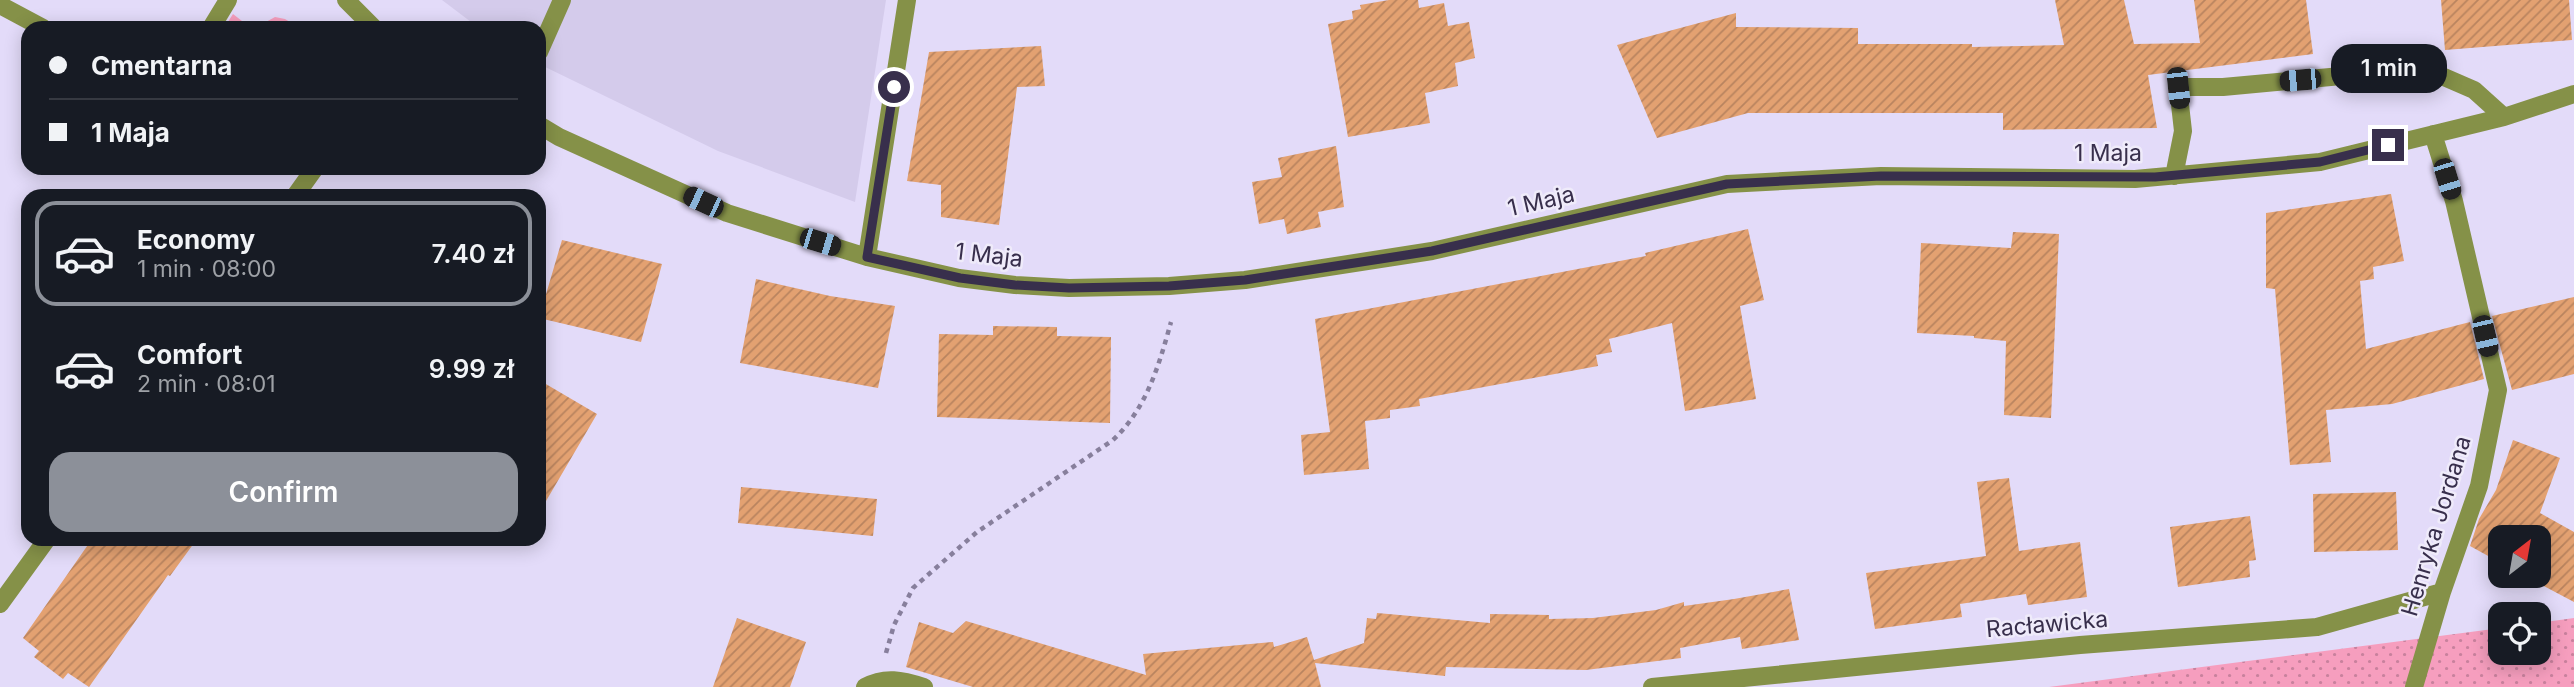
<!DOCTYPE html>
<html lang="en">
<head>
<meta charset="utf-8">
<style>
	:root { --surface:#171b24; --page:#20242c; --text:#f1f3f6; --muted:#9ea1a6; --line:#363941; --accent:#8c9099 }
	body { margin:0; font-family:Inter,sans-serif; background:var(--page); color:var(--text); height:100vh; display:flex; flex-direction:column; font-size:26px; white-space:nowrap }
	* { box-sizing:border-box; margin:0 }
	p { font-size:23px; color:var(--muted) }
	.icon { flex:none; width:38px; height:38px; fill:none; stroke:currentColor; stroke-width:2; stroke-linecap:round; stroke-linejoin:round }
	.map { position:relative; flex:1; overflow:hidden }
	.panel { position:absolute; left:21px; top:189px; width:525px; height:357px; display:flex; flex-direction:column; background:var(--surface); border-radius:21px; box-shadow:0 4px 18px #0003 }
	.panel>* { flex:none }
	.banner { position:absolute; left:21px; top:21px; width:525px; height:154px; border-radius:21px; box-shadow:0 4px 18px #0003; display:grid; align-content:center; height:154px; padding:0 28px; background:var(--surface) }
	.needle { width:46px; rotate:31deg }
	.fabs { position:absolute; left:2488px; top:525px; display:grid; gap:14px }
	.fabs a { display:grid; place-items:center; width:63px; height:63px; border-radius:14px; background:var(--surface); box-shadow:0 4px 18px #0003; font-size:35px }
	.end { position:absolute; width:32px; height:32px; margin:-16px; border:9px solid #382f4c; background:#fff; box-shadow:0 0 0 4px #fff }
	.from { border-radius:50% }
	.bubble { position:absolute; height:49px; border-radius:21px; background:var(--surface); box-shadow:0 4px 18px #0003; font-size:23px; font-weight:600; line-height:49px; text-align:center }
	.car { position:absolute; width:21px; height:42px; margin:-21px -10px; border-radius:9px; box-shadow:0 0 5px 2px #0007; background:linear-gradient(#222 24%,#8ab4d8 0 40%,#222 0 76%,#8ab4d8 0 86%,#222 0) }
	.banner b { display:flex; align-items:center; gap:24px; height:66px; font-size:26px }
	.banner b+b { border-top:2px solid var(--line) }
	.banner i { width:18px; height:18px; background:var(--text) }
	ul { padding:12px 0 0; list-style:none }
	li { display:flex; align-items:center; gap:21px; height:105px; margin:0 14px 10px; padding:0 14px; border:4px solid transparent; border-radius:21px }
	li div { flex:1 }
	li b { display:block; font-size:26px }
	li em { font-style:normal; font-weight:600 }
	li.selected { border-color:var(--accent) }
	li>.icon { width:63px; height:63px; stroke-width:1.5 }
	.cta { display:flex; gap:14px; margin-top:auto; padding:14px 28px }
	.cta a { flex:1; height:80px; border-radius:21px; background:var(--accent); color:#fff; font-size:28px; font-weight:600; line-height:80px; text-align:center }
	.map>svg:first-child { display:block }
</style>
</head>
<body>
<div class="map">
<svg width="2574" height="687" viewBox="0 0 2574 687">
	<defs>
		<pattern id="grass-tufts" width="24" height="20" patternUnits="userSpaceOnUse" patternTransform="scale(1.75)"><rect width="24" height="20" fill="#f69ebe"/><path d="M3 7l-1-3M5 7V3M7 7l1-3M15 17l-1-3M17 17v-4M19 17l1-3" fill="none" stroke="#c8819d"/></pattern>
		<pattern id="park-dots" width="8" height="8" patternUnits="userSpaceOnUse" patternTransform="scale(1.75)"><rect width="8" height="8" fill="#f69ebe"/><path d="M2 2h.1M6 6h.1" fill="none" stroke="#c8819d" stroke-width="1.8" stroke-linecap="round"/></pattern>
		<pattern id="building-hatch" width="6" height="6" patternUnits="userSpaceOnUse" patternTransform="scale(1.75)"><rect width="6" height="6" fill="#e3a171"/><path d="M-1 1l2-2M0 6l6-6M5 7l2-2" fill="none" stroke="#b9845f"/></pattern>
	</defs>
	<rect width="100%" height="100%" fill="#e3dbf9"/>
	<path fill="#d4cbeb" d="M442,0h444l-31,202 -137,-51 -179,-87v-36h-60z"/>
	<path fill="url(#grass-tufts)" d="M233,14l18,14h-27z
		M275,17l10,2 15,9h-45z"/>
	<path fill="url(#park-dots)" d="M2574,618v69h-525l452,-59v25h38v-30z"/>
	<path fill="url(#building-hatch)" d="M1389,0h29l1,8 25,-5 4,23 21,-4 6,36 -20,5 3,23 -33,7 5,30 -82,14 -20,-113 25,-5 -1,-8 9,-2 -1,-4z
		M2055,0h69l10,44 66,-1 -6,-43h112l7,54 -165,21 9,53 -154,2v-17h-255l-91,25 -40,-93 119,-32v14l122,1v16h114v3l92,-2z
		M2441,0h128l3,40 -127,10z
		M1041,46l4,40 -28,1 -18,138 -58,-8v-32l-34,-4 22,-129z
		M1336,146l8,61 -26,5 3,15 -34,7 -3,-15 -25,5 -7,-42 30,-5 -4,-19z
		M2391,194l13,67 -31,6 1,12 -14,2 6,68 104,-27 14,57 -92,25 -66,6 5,52 -41,3 -15,-176 -9,-1v-75z
		M1748,229l16,71 -24,6 16,93 -71,12 -13,-88 -63,16 3,13 -16,3 2,11 -179,33 1,7 -30,4v8l-25,3 4,48 -65,6 -3,-40 29,-3 -15,-113 331,-63 -1,-3z
		M2013,232l46,2 -8,184 -47,-3 2,-74 -32,-3v-2l-57,-3 4,-90 90,5z
		M562,240l100,24 -21,78 -102,-24z
		M756,279l74,17 65,10 -17,82 -138,-25z
		M2574,297v77l-62,16 -20,-74z
		M993,326l64,1v9l54,1 -1,86 -173,-6 2,-83 54,1z
		M539,380l58,34 -58,99z
		M2513,440l47,18 -20,55 34,19v70l-49,-26h14v-39h-38v26l-31,-17 9,-27 17,-29z
		M2009,478l10,73 61,-9 7,55 -59,8 -2,-11 -66,10 2,13 -87,12 -9,-56 120,-17 -9,-74z
		M741,487l136,12 -4,37 -135,-13z
		M2396,492l2,58 -84,2 -1,-58z
		M2250,516l6,44 -7,1 1,16 -72,10 -8,-60z
		M92,539h105l-27,37 -2,-1 -79,112 -21,-14 -5,6 -29,-22 5,-6 -16,-13z
		M1789,589l10,51 -57,9 -2,-12 -60,11 1,10 -95,12 -140,-3 -1,9 -130,-13 6,24h-348l-67,-20 13,-45 34,11 13,-12 180,54 -3,-21 130,-12 1,5 33,-10 7,23 50,-17 3,-25 9,1 1,-6 113,10v-9l59,1v4l44,-1 63,-8 28,-8v4l50,-7z
		M737,618l69,24 -16,45h-77z"/>
	<g fill="none" stroke-linecap="round" stroke-linejoin="round">
		<path stroke="#877f9c" stroke-width="4.5" stroke-dasharray="5 5" stroke-linecap="butt" d="M886,653l8,-28 19,-37 64,-56 136,-92c34,-32 46,-75 58,-118"/>
		<path stroke="#859148" stroke-width="18" d="M346,0l28,28
			M0,5l43,23
			M211,28l17,-28
			M539,52l23,-52
			M539,125l20,12 168,76 140,44 92,21 56,7 54,3 100,-2 76,-6 187,-29 295,-67 154,-8 254,3 185,-17 184,-45 70,-23
			M2174,176l9,-45 -5,-44h45l129,-12 92,2 30,13 30,27
			M295,196l20,-28
			M867,257l40,-257
			M0,604l47,-65
			M865,687c20,-11 37,-7 59,0
			M1652,687l428,-42 237,-18 125,-35
			M2414,687l28,-95 37,-106 19,-96 -44,-189 -21,-67"/>
	</g>
	<g fill="none" stroke-linecap="round" stroke-linejoin="round">
		<path stroke="#382f4c" stroke-width="9" d="M894,87l-27,170 93,21 55,7 54,3 100,-2 76,-6 187,-29 295,-67 154,-8 274,1 165,-15 68,-17"/>
	</g>
	<g text-anchor="middle" dominant-baseline="central" stroke-width="5" stroke-linejoin="round" paint-order="stroke">
		<g font-size="23" fill="#382f4c" stroke="#efebfa">
			<text x="2108" y="153">1 Maja</text>
			<text transform="translate(1541 201) rotate(-13)">1 Maja</text>
			<text transform="translate(989 255) rotate(7)">1 Maja</text>
			<text transform="translate(2436 526) rotate(-73)">Henryka Jordana</text>
			<text transform="translate(2047 624) rotate(-5)">Racławicka</text>
		</g>
	</g>
</svg>
<div class="fabs">
<a><svg class="needle" viewBox="-14 -14 28 28"><path d="M0-13l5 13h-10z" fill="#e53935"/><path d="M0 13l5-13h-10z" fill="#9ea1a6"/></svg></a>
<a><svg class="icon" aria-label="locate" viewBox="0 0 24 24"><circle cx="12" cy="12" r="6"/><path d="M12 2v4M12 18v4M2 12h4M18 12h4"/></svg></a>
</div>
<i class="end from" style="left:894px;top:87px"></i>
<i class="end" style="left:2388px;top:145px"></i>
<div class="bubble" style="left:2331px;top:44px;width:116px">1 min</div>
<i class="car" style="left:2300px;top:80px;rotate:265deg"></i>
<i class="car" style="left:2178px;top:88px;rotate:174deg"></i>
<i class="car" style="left:2447px;top:179px;rotate:163deg"></i>
<i class="car" style="left:703px;top:202px;rotate:295deg"></i>
<i class="car" style="left:820px;top:242px;rotate:107deg"></i>
<i class="car" style="left:2485px;top:336px;rotate:167deg"></i>
<div class="banner">
<b><i class="from"></i>Cmentarna</b>
<b><i></i>1 Maja</b>
</div>
<section class="panel">
<ul>
<li class="selected"><svg class="icon" aria-label="car" viewBox="0 0 24 24"><path d="M5 17H2v-5l4-1 3-4h7l3 4 3 1v5h-3M9 17h6M6 11h13"/><circle cx="7" cy="17" r="2"/><circle cx="17" cy="17" r="2"/></svg><div><b>Economy</b><p>1 min · 08:00</p></div><em>7.40 zł</em></li>
<li><svg class="icon" aria-label="car" viewBox="0 0 24 24"><path d="M5 17H2v-5l4-1 3-4h7l3 4 3 1v5h-3M9 17h6M6 11h13"/><circle cx="7" cy="17" r="2"/><circle cx="17" cy="17" r="2"/></svg><div><b>Comfort</b><p>2 min · 08:01</p></div><em>9.99 zł</em></li>
</ul>
<div class="cta"><a>Confirm</a></div>
</section>
</div>
</body>
</html>
